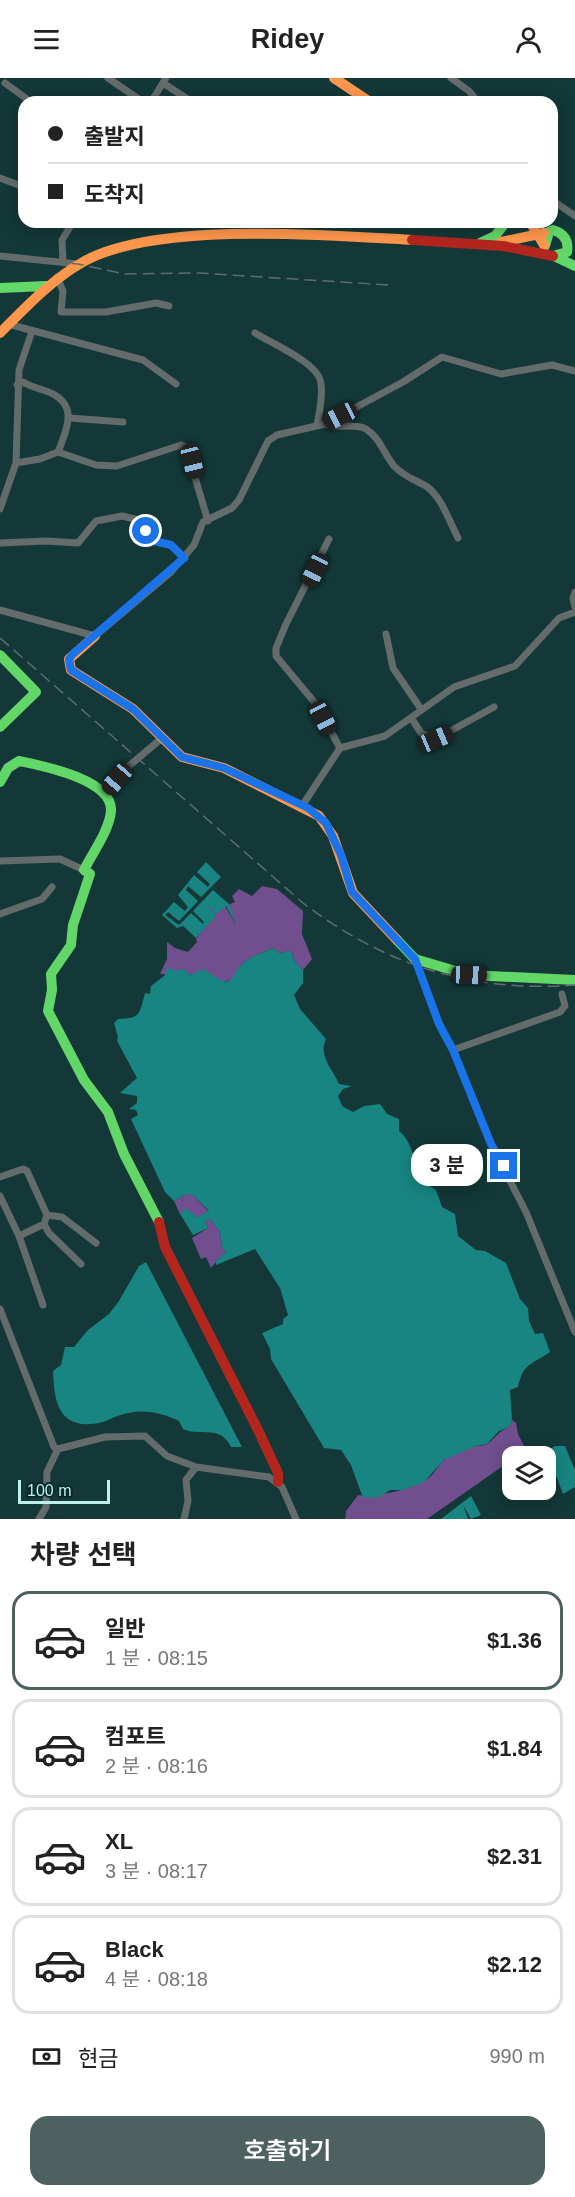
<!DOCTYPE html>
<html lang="ko">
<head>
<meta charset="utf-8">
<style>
	:root { --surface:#fff; --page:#f6f6f6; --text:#222; --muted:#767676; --line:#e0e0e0; --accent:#4d6161 }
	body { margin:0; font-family:Arial,"Noto Sans KR",sans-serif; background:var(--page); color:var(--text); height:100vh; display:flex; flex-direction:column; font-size:22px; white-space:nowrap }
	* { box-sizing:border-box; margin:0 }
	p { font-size:20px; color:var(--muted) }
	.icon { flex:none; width:33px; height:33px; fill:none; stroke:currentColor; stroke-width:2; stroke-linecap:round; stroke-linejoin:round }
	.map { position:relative; height:1441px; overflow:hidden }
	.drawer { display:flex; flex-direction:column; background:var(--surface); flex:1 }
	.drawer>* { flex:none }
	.guide { position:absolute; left:18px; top:18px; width:540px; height:132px; border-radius:18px; box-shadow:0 3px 15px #0003; display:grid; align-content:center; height:132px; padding:0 30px; background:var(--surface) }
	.controls { position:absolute; left:502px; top:1368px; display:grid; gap:12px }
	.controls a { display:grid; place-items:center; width:54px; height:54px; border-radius:12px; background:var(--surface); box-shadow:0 3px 15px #0003; font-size:30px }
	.scale { position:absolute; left:18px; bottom:15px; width:92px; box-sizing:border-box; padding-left:6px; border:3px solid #beefec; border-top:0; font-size:16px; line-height:21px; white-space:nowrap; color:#beefec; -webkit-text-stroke:4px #062a29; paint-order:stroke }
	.end { position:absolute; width:27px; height:27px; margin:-14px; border:8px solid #1a73e8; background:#fff; box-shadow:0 0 0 3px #fff }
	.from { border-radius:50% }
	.bubble { position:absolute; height:42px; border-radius:18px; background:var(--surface); box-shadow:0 3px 15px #0003; font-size:20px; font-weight:600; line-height:42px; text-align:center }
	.car { position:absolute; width:18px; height:36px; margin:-18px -9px; border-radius:8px; box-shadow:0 0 4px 2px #0007; background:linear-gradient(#222 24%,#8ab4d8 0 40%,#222 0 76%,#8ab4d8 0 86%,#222 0) }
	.guide b { display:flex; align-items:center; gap:21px; height:57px; font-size:22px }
	.guide b+b { border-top:2px solid var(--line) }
	.guide i { width:15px; height:15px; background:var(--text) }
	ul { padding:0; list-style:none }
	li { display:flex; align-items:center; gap:18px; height:99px; margin:0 12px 9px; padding:0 18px; border:3px solid var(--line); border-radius:18px }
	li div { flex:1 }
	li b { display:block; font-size:22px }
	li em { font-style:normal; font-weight:600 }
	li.active { border-color:var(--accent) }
	li>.icon { width:54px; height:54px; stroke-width:1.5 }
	h2 { padding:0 30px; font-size:27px; line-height:72px }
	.pay { display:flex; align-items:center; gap:15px; height:66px; padding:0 30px; font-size:22px }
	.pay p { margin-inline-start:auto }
	.action { display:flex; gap:12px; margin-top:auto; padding:12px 30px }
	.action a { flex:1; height:69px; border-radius:18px; background:var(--accent); color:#fff; font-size:24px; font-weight:600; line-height:69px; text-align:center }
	header { display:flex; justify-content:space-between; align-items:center; height:78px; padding:0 30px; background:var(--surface); font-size:27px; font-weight:600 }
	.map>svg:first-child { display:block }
</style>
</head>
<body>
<header><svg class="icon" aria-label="menu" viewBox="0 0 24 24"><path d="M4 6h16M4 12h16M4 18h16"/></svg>Ridey<svg class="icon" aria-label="person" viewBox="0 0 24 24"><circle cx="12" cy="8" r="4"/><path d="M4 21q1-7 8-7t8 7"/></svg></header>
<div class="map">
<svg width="575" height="1441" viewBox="0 0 575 1441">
	<rect width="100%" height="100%" fill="#133837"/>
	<path fill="#714e8e" d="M262,808l15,3 26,22 -1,23 10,25 -9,11 -9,-10 -3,-9 -12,2 -6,-5c-10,5 -23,8 -31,16 -3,3 -4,8 -7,12 -8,12 -25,1 -35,-4l-11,3 -29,-1 7,-15v-17l8,6 13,4 9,-10 -1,-4 19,-22 -9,-13 19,3 11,19 -8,-20 7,-3 -3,-6 7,-7 13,7z
		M186,1116l8,2 15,16 -12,5 -11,-8 -6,5 -6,-13z
		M210,1141l10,13 2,16 4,3 -15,17 -5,-11 -5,2 -9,-21 16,-10 -3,-7z
		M512,1342l4,3 2,11 9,18 -14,4v3l-86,60h-82l1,-8 12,-16c16,3 59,-6 73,-19 6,-6 9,-14 16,-18 6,-3 24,-11 30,-12 3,-1 7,0 10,-2 8,-5 11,-13 22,-17z"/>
	<path fill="#188582" d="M206,784l15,15 -20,20 -13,-11 -2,4 12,11 -19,20 -11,-9 -3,3 14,10 12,-12 12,11 1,-2 -11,-11 20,-21 16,14 7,21 -10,-19 -9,8 -11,-11 10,13 -20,22 -13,-12 -6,2 -15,-13 12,-13 11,9 3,-4 -10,-12 16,-20 14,12 2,-3 -13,-12z
		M273,870l6,5 12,-2 3,9 9,10v13l-9,12 6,14 26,30c-8,18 7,30 13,45l13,2 -9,3 -5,7 4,10 11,6 11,-6 16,-2 7,10 12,5v12c13,11 13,25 21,39 4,6 8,9 10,16l6,4 6,17 13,7 3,22 18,14 9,1 21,12 14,36 8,9 1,13 6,13 8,-1 7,19c-19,13 -27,11 -32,35l-8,3 2,30 -3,7 -10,4 -12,13 -11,2 -32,14 -20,22 -21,8h-13l-10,7 -17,1 -12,-33 -10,-15 -17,-2 -53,-89 -1,-10 -8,-16 21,-9v-5l5,-4 -8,-27 -25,-39 -39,16v-3l10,-11 -4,-3 -2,-16 -10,-13 -5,2 3,7 -15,7 -13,-21 6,-6 11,9 12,-6 -15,-15 -8,-2 -12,7 -9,-9 -34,-73 7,-4 -2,-5 -7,-1 8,-6v-7l-17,-3 17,-15 -20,-37 1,-4 -4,-14 4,-4c22,-1 21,-3 27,-26l5,1 1,-8 13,-10 4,-9 8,4 8,-2 6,6 14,-6c35,26 22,6 43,-9 7,-5 18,-8 26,-12z
		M146,1184l96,185h-11c-11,-23 -30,-10 -48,-18l-4,-8c-15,-7 -33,-12 -50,-8 -9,1 -18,6 -26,9 -42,10 -49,-16 -50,-51l8,-6 4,-18h9l14,-17 21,-16 10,-13 20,-35z
		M555,1368h10l10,24v17l-12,7 -16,-43z
		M471,1418l10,19 -10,4 -8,-14 5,14h-27z"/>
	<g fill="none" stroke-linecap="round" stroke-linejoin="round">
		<path stroke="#646b6b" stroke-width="7" d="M108,0l35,24
			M451,0l18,13 9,11
			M5,5l26,19
			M163,5l29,19
			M151,24l15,-24
			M0,100l24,9
			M552,122l23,16
			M0,178l78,8
			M63,183l-1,-21 11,-18
			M57,199l6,14 -2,21h45l50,-9 13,3
			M8,246l135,36 33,24
			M255,255c17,11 65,30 66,51 2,13 -2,29 -4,42
			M17,307l6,-3c8,5 15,6 23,9 34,12 21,38 12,61
			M70,340l53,4
			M325,346c13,5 30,-1 41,5 14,9 18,25 28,37 9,10 21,14 32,20 16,11 23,35 32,52
			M16,385l24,-4 18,-7 38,13 21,1 64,-21 5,2 22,74
			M0,431l16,-46 3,-93 13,-39
			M329,461l-43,85 -10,24v8l39,47 25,45
			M0,465l46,-2 32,2 18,-22 26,-5 21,5 3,5 -1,13 26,6 14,13
			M575,514l-2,6 2,9
			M0,532l95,26 76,-64 23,-27 9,-23 29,-14 7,-8 29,-59 9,-6 48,-11 78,-42 39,-25 59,17 51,-9 23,6
			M386,556l7,34 28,41
			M412,641l9,14 15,6 58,-32
			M105,715l24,-27 33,-28
			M302,728l38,-58 45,-12 69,-49 61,-21 44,-48 16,-6
			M0,783l60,-2 24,11
			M0,836l42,-15 10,-12
			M415,881l24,65 14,26 38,94 35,68 49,120
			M453,972l107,-38 5,-6 -3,-12
			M0,1099l23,-8 4,2 20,44 -3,9 -25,12
			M0,1118l19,40 24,69
			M47,1137l15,2 34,26
			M44,1146l5,9 32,31
			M0,1231l54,138 4,2 47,-12 40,-1 22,20 29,11 73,10 13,10 14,32
			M39,1441l7,-12 1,-35 11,-23
			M184,1441l4,-18 -2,-21 10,-13"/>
		<path stroke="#63d668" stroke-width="10" d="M480,165l15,-7 11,-14
			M545,168l4,-14 4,-2c11,3 16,11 14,22l-14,4
			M554,178l21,10
			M0,210l46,-2
			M0,577l36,37 -36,35
			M0,704l8,-14 11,-7c23,5 94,18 92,50 -2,20 -18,41 -27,59l6,4 -17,51 -2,20 -20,29 1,16 -4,21 36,69 24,32 16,42 35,68
			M397,862l18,19 54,16 106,5"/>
		<path stroke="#ff974d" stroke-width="10" d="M334,0l36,24
			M530,144l14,23
			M501,164l43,-9
			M0,255c26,-26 51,-53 83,-71 72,-41 244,-27 329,-22
			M95,558l-26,23 2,11 62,39 49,48 42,11 95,48 14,20 20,57 44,47"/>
		<path stroke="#b3261e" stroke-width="10" d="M412,162l91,6 50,10
			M159,1144l6,25 93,183 20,43v9"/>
		<path stroke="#5e6e6e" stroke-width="1.5" stroke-dasharray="12 6" stroke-linecap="butt" d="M0,179l78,7 47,10 74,-1 189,12
			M0,560l303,265c82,62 168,90 272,82"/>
	</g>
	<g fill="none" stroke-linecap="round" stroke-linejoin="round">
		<path stroke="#1a73e8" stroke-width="8" d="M146,453v8l25,6 13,13 -111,96 -4,5 2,11 62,39 49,48 42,11 84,40 18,15 15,32 11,37 63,67 24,65 14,26 38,94 13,22"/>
	</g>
</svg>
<div class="controls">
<a><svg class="icon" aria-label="layers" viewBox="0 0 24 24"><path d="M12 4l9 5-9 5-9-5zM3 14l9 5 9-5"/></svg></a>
</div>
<div class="scale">100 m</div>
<i class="end from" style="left:146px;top:453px"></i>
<i class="end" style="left:504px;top:1088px"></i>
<div class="bubble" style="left:411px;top:1066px;width:72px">3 분</div>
<i class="car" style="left:340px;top:338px;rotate:243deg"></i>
<i class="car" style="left:192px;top:383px;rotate:166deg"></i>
<i class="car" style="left:315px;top:492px;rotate:205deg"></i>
<i class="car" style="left:323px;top:640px;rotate:152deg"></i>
<i class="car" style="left:436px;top:661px;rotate:67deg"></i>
<i class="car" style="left:117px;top:701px;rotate:221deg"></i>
<i class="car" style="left:469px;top:897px;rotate:92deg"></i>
<div class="guide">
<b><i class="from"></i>출발지</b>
<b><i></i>도착지</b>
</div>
</div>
<section class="drawer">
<h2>차량 선택</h2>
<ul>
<li class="active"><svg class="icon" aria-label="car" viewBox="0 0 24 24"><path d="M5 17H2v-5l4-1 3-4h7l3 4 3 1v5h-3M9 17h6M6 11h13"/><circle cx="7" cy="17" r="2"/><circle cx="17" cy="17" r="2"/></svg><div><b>일반</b><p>1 분 · 08:15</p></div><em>$1.36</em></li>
<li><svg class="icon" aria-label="car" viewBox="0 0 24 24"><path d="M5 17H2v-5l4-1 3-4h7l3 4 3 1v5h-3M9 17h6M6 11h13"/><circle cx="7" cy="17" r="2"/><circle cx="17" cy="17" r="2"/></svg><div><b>컴포트</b><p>2 분 · 08:16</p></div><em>$1.84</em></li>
<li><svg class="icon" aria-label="car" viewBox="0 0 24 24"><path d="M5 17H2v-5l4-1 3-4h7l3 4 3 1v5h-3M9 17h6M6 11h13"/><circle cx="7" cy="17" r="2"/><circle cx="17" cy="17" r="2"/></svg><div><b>XL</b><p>3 분 · 08:17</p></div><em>$2.31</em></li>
<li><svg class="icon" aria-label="car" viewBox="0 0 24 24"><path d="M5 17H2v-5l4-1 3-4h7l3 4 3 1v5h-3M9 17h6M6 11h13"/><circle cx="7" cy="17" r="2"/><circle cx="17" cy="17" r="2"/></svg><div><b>Black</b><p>4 분 · 08:18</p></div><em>$2.12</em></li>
</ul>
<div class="pay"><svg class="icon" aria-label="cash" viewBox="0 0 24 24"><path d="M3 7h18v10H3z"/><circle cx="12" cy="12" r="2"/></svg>현금<p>990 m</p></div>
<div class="action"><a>호출하기</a></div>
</section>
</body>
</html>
